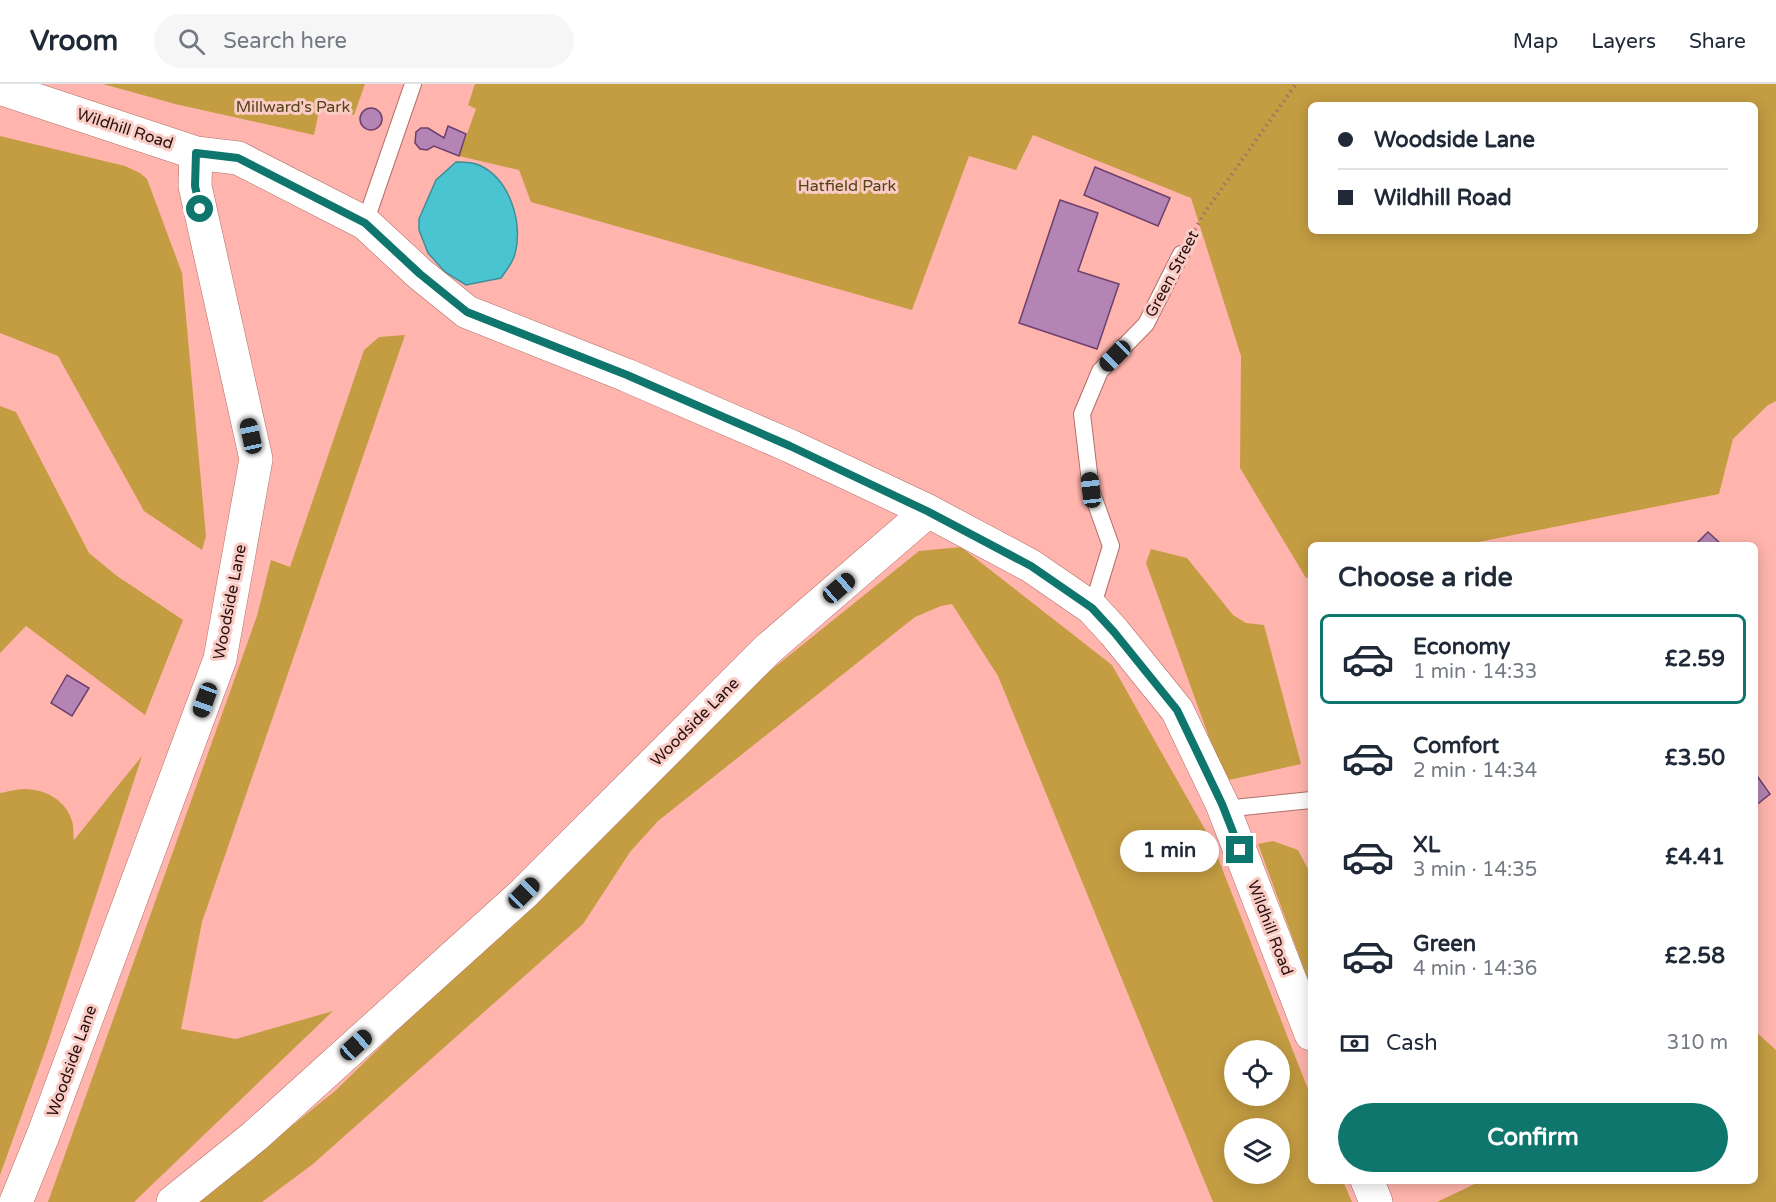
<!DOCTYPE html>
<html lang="en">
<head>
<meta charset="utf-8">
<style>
	:root { --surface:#fff; --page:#f6f6f7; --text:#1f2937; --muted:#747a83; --line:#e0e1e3; --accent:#0f766e }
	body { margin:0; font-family:"Varela Round",sans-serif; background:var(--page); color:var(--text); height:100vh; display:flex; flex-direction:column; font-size:22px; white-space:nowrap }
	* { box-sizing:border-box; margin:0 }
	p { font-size:20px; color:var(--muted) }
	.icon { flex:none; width:33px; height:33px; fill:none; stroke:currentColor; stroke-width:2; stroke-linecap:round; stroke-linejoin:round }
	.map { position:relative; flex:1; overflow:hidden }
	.side { position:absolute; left:1308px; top:458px; width:450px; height:642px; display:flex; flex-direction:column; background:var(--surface); border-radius:9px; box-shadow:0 3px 15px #0003 }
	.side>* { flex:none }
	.top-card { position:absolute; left:1308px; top:18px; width:450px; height:132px; border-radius:9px; box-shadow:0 3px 15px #0003; display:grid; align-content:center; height:132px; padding:0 30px; background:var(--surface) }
	.buttons { position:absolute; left:1224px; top:956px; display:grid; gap:12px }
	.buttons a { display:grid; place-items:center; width:66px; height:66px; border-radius:50%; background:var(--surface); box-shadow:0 3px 15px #0003; font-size:30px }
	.end { position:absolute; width:27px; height:27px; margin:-14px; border:8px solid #0f766e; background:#fff; box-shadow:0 0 0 3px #fff }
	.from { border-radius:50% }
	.bubble { position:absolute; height:42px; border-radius:21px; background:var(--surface); box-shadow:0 3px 15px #0003; font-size:20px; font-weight:700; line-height:42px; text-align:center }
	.car { position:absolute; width:18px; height:36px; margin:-18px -9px; border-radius:8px; box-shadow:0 0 4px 2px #0007; background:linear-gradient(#222 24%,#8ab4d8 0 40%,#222 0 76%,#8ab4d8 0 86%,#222 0) }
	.top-card b { display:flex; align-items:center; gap:21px; height:57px; font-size:22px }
	.top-card b+b { border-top:2px solid var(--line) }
	.top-card i { width:15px; height:15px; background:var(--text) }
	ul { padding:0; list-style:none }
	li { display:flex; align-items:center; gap:18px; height:90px; margin:0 12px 9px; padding:0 18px; border:3px solid transparent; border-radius:9px }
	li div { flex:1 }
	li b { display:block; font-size:22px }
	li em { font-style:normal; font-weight:700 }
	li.current { border-color:var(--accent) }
	li>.icon { width:54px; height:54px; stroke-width:1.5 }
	h2 { padding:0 30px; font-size:27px; line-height:72px }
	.pay { display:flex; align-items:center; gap:15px; height:66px; padding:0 30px; font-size:22px }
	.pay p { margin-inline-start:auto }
	.cta { display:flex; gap:12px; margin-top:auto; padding:12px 30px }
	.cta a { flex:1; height:69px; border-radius:36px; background:var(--accent); color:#fff; font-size:24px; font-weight:700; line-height:69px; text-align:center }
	header { display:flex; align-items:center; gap:36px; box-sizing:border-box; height:84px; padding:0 30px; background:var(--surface); border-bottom:2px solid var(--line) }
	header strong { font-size:28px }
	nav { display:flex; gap:33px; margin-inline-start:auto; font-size:21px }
	.search { width:420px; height:54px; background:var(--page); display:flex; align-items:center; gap:15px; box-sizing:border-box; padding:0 21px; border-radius:33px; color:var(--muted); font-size:22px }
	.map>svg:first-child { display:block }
</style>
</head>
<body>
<header>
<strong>Vroom</strong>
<div class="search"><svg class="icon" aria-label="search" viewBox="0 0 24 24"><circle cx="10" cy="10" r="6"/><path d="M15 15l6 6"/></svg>Search here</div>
<nav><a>Map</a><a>Layers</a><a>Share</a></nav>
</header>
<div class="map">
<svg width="1776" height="1118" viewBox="0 0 1776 1118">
	<rect width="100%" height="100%" fill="#ffb5ad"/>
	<path fill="#c49d42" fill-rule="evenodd" d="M103,0h262l-11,31 -34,-9 -6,29 -139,-31z
		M475,0h1301v317l-8,4 -35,34 -14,55 -250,50h-158v32l-5,2 -66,-110 1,-112 -50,-158 -158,-63 -17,35 -47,-14 -57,154 -381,-108 -12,-32 -60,-14 17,-47 -8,-4zM1311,21h444v126h-444z
		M0,52l125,30 15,7 7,6 35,94 24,263 -4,14 -58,-39 -86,-155 -58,-23z
		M405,251l-203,587 -21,107 55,10 97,-28 -199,191h-86l209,-586 14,-56 19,7 74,-217 15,-13z
		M0,322l16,6 73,141 28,23 66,44 -38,95 -119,-89 -26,27z
		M961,463l151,118 99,175 100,257v83l32,1 9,21h-139l-215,-526 -46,-72 -11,2 -26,11 -257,204 -28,31 -47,72 -270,240 -51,38h-65l138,-111 411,-401 173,-139zM1234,966h46v45h-46zM1234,1044h46v45h-46z
		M1151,465l36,9 46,57 13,8 18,2 37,139 -72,16 -11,-18 -72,-199z
		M142,672l-96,292 -46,127v-382c7,-1 16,-4 24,-4 21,0 42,11 48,32 2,6 1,13 2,19z
		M1273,757l25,9 13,25v113l-53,-144z
		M1755,947l21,19v152h-339l44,-21 274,-1z"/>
	<path fill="#4bc4d2" stroke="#408e97" stroke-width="1.5" d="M456,78c7,0 17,0 23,3 31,14 44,57 36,89 -2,8 -9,17 -14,24l-35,7 -21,-13 -17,-19 -9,-23v-11l17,-39z"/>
	<path fill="#b384b4" stroke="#6c416d" stroke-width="1.5" d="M360 35a11 11 0 1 1 22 0a11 11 0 1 1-22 0Z
		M448,42l18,8 -7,22 -25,-10 -7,4 -7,-1 -5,-6 1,-11 5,-4h7l16,10z
		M1095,83l75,31 -12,28 -74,-31z
		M1060,116l38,13 -20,58 41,13 -22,65 -78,-26z
		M1708,448l13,12h-25z
		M67,591l22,13 -17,28 -21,-13z
		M1755,689l15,21 -15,12z"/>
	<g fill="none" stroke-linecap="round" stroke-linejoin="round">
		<g stroke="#b26e68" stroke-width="18">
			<path id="service" d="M365,139l48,-139
				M1092,524l19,-62 -20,-56 -9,-76 18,-43 46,-47 35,-70
				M1224,725l87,-9"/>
		</g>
		<g stroke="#b26e68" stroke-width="34">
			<path id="minor" d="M0,4l196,65 42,5 127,65 55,51 47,38 159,63 164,71 138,65 103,55 61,42 22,24 63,78 45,94 89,230
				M1367,1096l9,22
				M16,1118l28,-69 176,-474 36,-200 -61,-273 1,-33
				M173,1118l82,-66 269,-243 244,-244 160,-138"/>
		</g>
		<path stroke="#a56f6a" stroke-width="4" stroke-dasharray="1.5 4.5" stroke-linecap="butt" d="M1192,151l13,-23 91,-128"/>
		<use href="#service" stroke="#fff" stroke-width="16"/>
		<use href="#minor" stroke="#fff" stroke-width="33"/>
	</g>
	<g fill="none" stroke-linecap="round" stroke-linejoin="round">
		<path stroke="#0f766e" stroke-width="8" d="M200,125l-5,-23 1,-33 42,5 127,65 55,51 47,38 160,63 163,71 137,65 104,55 61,42 22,24 63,78 45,94 18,46"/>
	</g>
	<g text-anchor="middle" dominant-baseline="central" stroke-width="6" stroke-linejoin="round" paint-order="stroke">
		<g font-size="16" fill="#554216" stroke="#f9ccc6">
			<text x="293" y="23">Millward's Park</text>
			<text x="847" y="102">Hatfield Park</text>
		</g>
		<g font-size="16" fill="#280f0d" stroke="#f9ccc6">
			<text transform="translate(125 45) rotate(18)">Wildhill Road</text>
			<text transform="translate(1172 190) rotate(-62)">Green Street</text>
			<text transform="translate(230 518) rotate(-79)">Woodside Lane</text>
			<text transform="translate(695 638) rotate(-45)">Woodside Lane</text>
			<text transform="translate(1270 844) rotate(69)">Wildhill Road</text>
			<text transform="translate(72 977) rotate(-70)">Woodside Lane</text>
		</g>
	</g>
</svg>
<div class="buttons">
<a><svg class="icon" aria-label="locate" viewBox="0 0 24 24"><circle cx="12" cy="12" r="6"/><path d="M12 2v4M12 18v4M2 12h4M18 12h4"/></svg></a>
<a><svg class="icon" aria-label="layers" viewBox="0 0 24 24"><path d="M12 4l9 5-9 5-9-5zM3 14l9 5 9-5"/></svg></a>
</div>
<i class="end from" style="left:200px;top:125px"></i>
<i class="end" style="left:1240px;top:766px"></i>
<div class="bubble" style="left:1120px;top:746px;width:99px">1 min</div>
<i class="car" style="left:1115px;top:272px;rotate:225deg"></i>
<i class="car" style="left:251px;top:352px;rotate:348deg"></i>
<i class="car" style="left:1091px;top:406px;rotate:353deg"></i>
<i class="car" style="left:839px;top:504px;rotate:49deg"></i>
<i class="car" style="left:205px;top:616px;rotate:200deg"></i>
<i class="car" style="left:524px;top:809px;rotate:45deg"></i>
<i class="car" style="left:356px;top:961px;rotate:48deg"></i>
<div class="top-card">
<b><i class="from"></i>Woodside Lane</b>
<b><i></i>Wildhill Road</b>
</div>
<section class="side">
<h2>Choose a ride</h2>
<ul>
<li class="current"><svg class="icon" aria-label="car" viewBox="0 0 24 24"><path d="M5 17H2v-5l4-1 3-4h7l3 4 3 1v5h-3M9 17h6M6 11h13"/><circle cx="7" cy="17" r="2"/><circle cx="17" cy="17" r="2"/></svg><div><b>Economy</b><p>1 min · 14:33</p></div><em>£2.59</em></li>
<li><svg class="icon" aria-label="car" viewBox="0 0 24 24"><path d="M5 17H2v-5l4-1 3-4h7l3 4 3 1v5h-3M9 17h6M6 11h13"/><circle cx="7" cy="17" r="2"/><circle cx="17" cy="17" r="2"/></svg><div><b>Comfort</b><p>2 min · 14:34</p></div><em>£3.50</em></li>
<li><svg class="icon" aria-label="car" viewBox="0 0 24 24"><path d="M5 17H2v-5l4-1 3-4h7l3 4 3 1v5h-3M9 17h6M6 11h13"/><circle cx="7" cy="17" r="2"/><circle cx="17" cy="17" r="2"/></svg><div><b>XL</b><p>3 min · 14:35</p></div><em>£4.41</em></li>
<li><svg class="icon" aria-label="car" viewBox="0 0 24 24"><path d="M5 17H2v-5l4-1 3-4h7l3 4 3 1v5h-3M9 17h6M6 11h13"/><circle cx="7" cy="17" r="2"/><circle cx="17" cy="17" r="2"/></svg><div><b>Green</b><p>4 min · 14:36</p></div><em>£2.58</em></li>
</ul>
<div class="pay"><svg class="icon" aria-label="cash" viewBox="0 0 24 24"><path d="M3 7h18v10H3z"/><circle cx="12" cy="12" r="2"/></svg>Cash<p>310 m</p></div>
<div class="cta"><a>Confirm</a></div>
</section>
</div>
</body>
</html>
